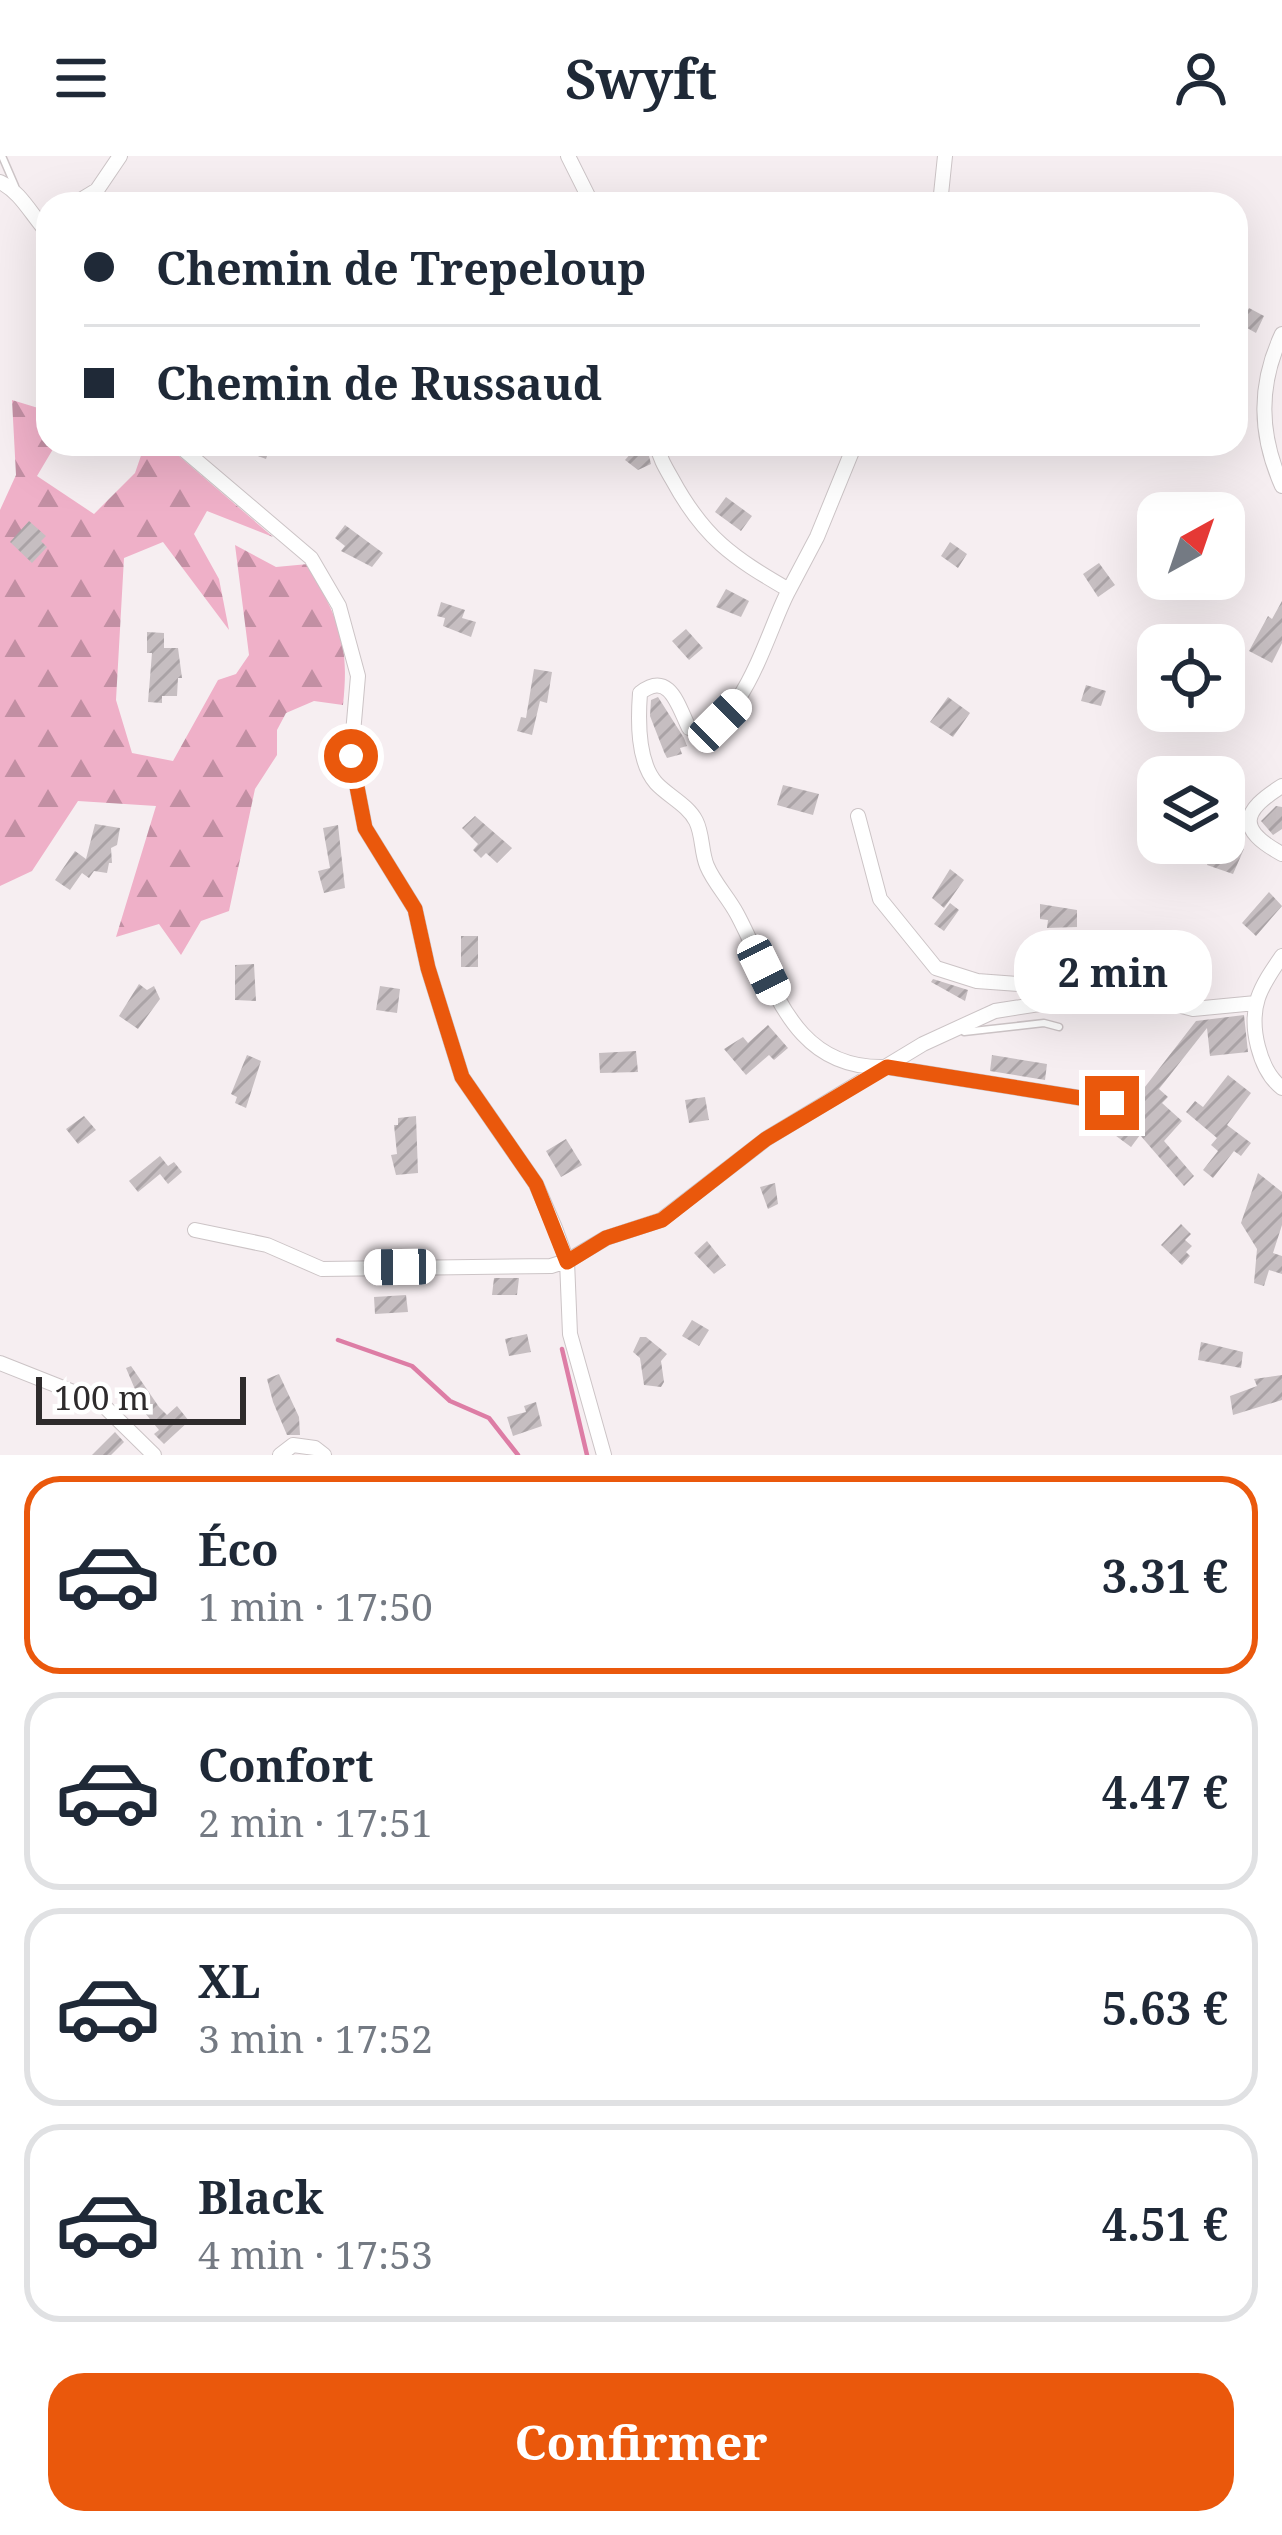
<!DOCTYPE html>
<html lang="fr">
<head>
<meta charset="utf-8">
<style>
	:root { --surface:#fff; --page:#f6f6f7; --text:#1f2937; --muted:#747a83; --line:#e0e1e3; --accent:#ea580c }
	body { margin:0; font-family:"Noto Serif",serif; background:var(--page); color:var(--text); height:100vh; display:flex; flex-direction:column; font-size:45px; white-space:nowrap }
	* { box-sizing:border-box; margin:0 }
	p { font-size:39px; color:var(--muted) }
	.icon { flex:none; width:66px; height:66px; fill:none; stroke:currentColor; stroke-width:2; stroke-linecap:round; stroke-linejoin:round }
	.map { position:relative; height:1299px; overflow:hidden }
	.details { display:flex; flex-direction:column; background:var(--surface); flex:1 }
	.details>* { flex:none }
	.banner { position:absolute; left:36px; top:36px; width:1212px; height:264px; border-radius:36px; box-shadow:0 12px 48px #0002; display:grid; align-content:center; height:264px; padding:0 48px; background:var(--surface) }
	.needle { width:78px; rotate:40deg }
	.fabs { position:absolute; left:1137px; top:336px; display:grid; gap:24px }
	.fabs a { display:grid; place-items:center; width:108px; height:108px; border-radius:24px; background:var(--surface); box-shadow:0 12px 48px #0002; font-size:60px }
	.scale { position:absolute; left:36px; bottom:30px; width:210px; box-sizing:border-box; padding-left:12px; border:6px solid #2e2b2c; border-top:0; font-size:33px; line-height:42px; white-space:nowrap; color:#2e2b2c; -webkit-text-stroke:9px #fff; paint-order:stroke }
	.end { position:absolute; width:54px; height:54px; margin:-27px; border:15px solid #ea580c; background:#fff; box-shadow:0 0 0 6px #fff }
	.from { border-radius:50% }
	.bubble { position:absolute; height:84px; border-radius:36px; background:var(--surface); box-shadow:0 12px 48px #0002; font-size:39px; font-weight:700; line-height:84px; text-align:center }
	.car { position:absolute; width:36px; height:72px; margin:-36px -18px; border-radius:15px; box-shadow:0 0 9px 3px #0007; background:linear-gradient(#fff 24%,#345 0 40%,#fff 0 76%,#345 0 86%,#fff 0) }
	.banner b { display:flex; align-items:center; gap:42px; height:114px; font-size:45px }
	.banner b+b { border-top:3px solid var(--line) }
	.banner i { width:30px; height:30px; background:var(--text) }
	ul { padding:21px 0 0; list-style:none }
	li { display:flex; align-items:center; gap:36px; height:198px; margin:0 24px 18px; padding:0 24px; border:6px solid var(--line); border-radius:36px }
	li div { flex:1 }
	li b { display:block; font-size:45px }
	li em { font-style:normal; font-weight:700 }
	li.selected { border-color:var(--accent) }
	li>.icon { width:108px; height:108px; stroke-width:1.5 }
	.primary-button { display:flex; gap:24px; margin-top:auto; padding:24px 48px }
	.primary-button a { flex:1; height:138px; border-radius:36px; background:var(--accent); color:#fff; font-size:48px; font-weight:700; line-height:138px; text-align:center }
	header { display:flex; justify-content:space-between; align-items:center; height:156px; padding:0 48px; background:var(--surface); font-size:54px; font-weight:700 }
	.map>svg:first-child { display:block }
</style>
</head>
<body>
<header><svg class="icon" aria-label="menu" viewBox="0 0 24 24"><path d="M4 6h16M4 12h16M4 18h16"/></svg>Swyft<svg class="icon" aria-label="person" viewBox="0 0 24 24"><circle cx="12" cy="8" r="4"/><path d="M4 21q1-7 8-7t8 7"/></svg></header>
<div class="map">
<svg width="1282" height="1299" viewBox="0 0 1282 1299">
	<defs>
		<pattern id="forest-firs" width="22" height="20" patternUnits="userSpaceOnUse" patternTransform="scale(3)"><rect width="22" height="20" fill="#efb0c8"/><path d="M5 1l3.5 6h-7zM16 11l3.5 6h-7z" fill="#c28fa3"/></pattern>
		<pattern id="building-hatch" width="6" height="6" patternUnits="userSpaceOnUse" patternTransform="scale(3)"><rect width="6" height="6" fill="#c6bec1"/><path d="M-1 1l2-2M0 6l6-6M5 7l2-2" fill="none" stroke="#aaa3a6"/></pattern>
	</defs>
	<rect width="100%" height="100%" fill="#f6eef1"/>
	<path fill="url(#forest-firs)" d="M12,244l36,11v33h8l-19,32 57,38 41,-41 10,-29h20l108,93 -66,-26 -13,23 25,45 10,51 -66,-88 -39,16 -8,142 16,53 41,8 45,-81 18,-6 13,-19 -14,-110 41,22 32,-3c30,57 42,75 35,141l-29,-4 -28,12 -9,17v25l-22,34 -26,122 -28,10 -20,34 -22,-31 -43,13 40,-131 -78,-5 -46,70 -32,15v-376l16,-35z"/>
	<g fill="none" stroke-linecap="round" stroke-linejoin="round">
		<path stroke="#dd7da5" stroke-width="4.5" d="M338,1184l74,26 38,35 39,17 29,37
			M562,1193l25,106"/>
	</g>
	<path fill="url(#building-hatch)" d="M1249,152l15,8 -8,17 -16,-9z
		M227,288h44l-5,15z
		M639,288h7l5,20 -13,6 -13,-10z
		M726,341l26,19 -11,15 -26,-19z
		M29,365l17,15 -5,5 6,6 -15,16 -22,-21z
		M345,369l38,28 -11,14 -31,-16 4,-5 -10,-8z
		M950,386l17,12 -9,14 -17,-12z
		M1099,407l16,22 -17,12 -15,-23z
		M726,433l23,12 -8,16 -25,-10z
		M1282,445v42l-10,20 -23,-12 19,-35 4,3z
		M441,446l24,8 -3,8 14,4 -5,15 -28,-11 2,-8 -8,-2z
		M686,473l17,19 -14,12 -17,-19z
		M147,476l17,1v15h14l4,30h-4l-1,18h-15v7l-14,-1 4,-49h-5z
		M534,513l18,3 -5,31 -7,-2 -8,34 -15,-4 4,-14 5,1z
		M1086,529l20,6 -5,15 -20,-5z
		M658,541l26,41 3,8 -7,2 2,6 -15,4 -3,-6 -14,-36 1,-16z
		M948,541l22,16 -17,24 -23,-15z
		M783,629l36,9 -6,21 -36,-10z
		M1276,650l6,1v22l-9,6 -12,-14z
		M475,660l37,32 -15,15 -11,-10 -5,5 -8,-8 5,-6 -16,-16z
		M95,668l25,4 -3,17 -6,3 1,15h-3l-2,10 -13,-2 -5,7 -7,-5 -12,17 -15,-10 20,-29 11,8z
		M338,669l7,63 -21,5 -6,-22 12,-3 -7,-40z
		M1224,684l20,9 -11,25 -26,-9 4,-13 8,3z
		M950,713l14,11 -20,28 -12,-10z
		M1269,736l13,14 -26,30 -14,-13z
		M950,747l9,7 -15,21 -10,-7z
		M1040,748l37,6v17l-30,1 1,-8 -8,-1z
		M461,780h17v31h-17z
		M254,808l2,37 -21,-1v-35z
		M933,823l35,11 -3,11 -34,-19z
		M139,828l8,6 7,-4 6,13 -22,30 -19,-13z
		M380,830l20,3 -3,24 -21,-3z
		M1244,859l4,37 -38,4 -3,-28 -48,61 9,8 -6,6 20,18 -18,20 30,35 -10,10 -44,-51 -9,12 -27,-20 7,-9 6,5 79,-102z
		M768,869l20,23 -14,12 -5,-5 -23,20 -22,-26 19,-12 5,6z
		M636,895l2,21 -38,1 -1,-20z
		M247,899l14,6 -15,47 -11,-5 2,-6 -6,-3z
		M992,899l55,9 -2,16 -55,-9z
		M1228,919l23,18 -24,32 24,18 -10,13 -7,-5 -21,27 -10,-8 15,-19 -7,-6 6,-7 -31,-26 9,-11 8,6z
		M705,941l4,23 -20,3 -4,-23z
		M84,960l12,14 -18,14 -12,-15z
		M416,960l2,57 -22,2 -5,-20 6,-1 -3,-29h4v-7z
		M566,983l16,26 -21,12 -15,-26z
		M160,1000l8,10 6,-4 8,10 -14,12 -8,-10 -22,18 -9,-11z
		M1258,1017l24,19v33l-9,28 9,3v18l-13,-4 -5,16 -10,-3 3,-34 -16,-26z
		M775,1027l3,21 -10,5 -8,-22z
		M1181,1068l10,10 -6,6 7,6 -6,6 4,4 -8,9 -21,-20z
		M707,1085l19,24 -12,9 -20,-21z
		M494,1122h25l-2,17h-25z
		M406,1139l2,17 -33,2 -1,-17z
		M692,1164l17,10 -10,16 -17,-10z
		M527,1178l4,18 -22,4 -4,-17z
		M640,1181h6l21,17 -6,7 3,21 -3,5 -17,-2 -4,-27 -7,-6z
		M1201,1186l42,10 -2,16 -43,-8z
		M131,1210l28,41 8,8 10,-9 12,15 -25,23 -10,-10 5,-4 -14,-17 -19,-45z
		M279,1218l20,43 1,18h-13l-14,-33 -6,-23z
		M1282,1219v25l-49,15 -3,-19 27,-10 -3,-7z
		M536,1246l6,24 -29,10 -6,-19 19,-5 -2,-6z
		M115,1276l9,10 -13,13h-19z"/>
	<g fill="none" stroke-linecap="round" stroke-linejoin="round">
		<g stroke="#ccc4c6" stroke-width="9">
			<path id="lane" d="M2,0l13,30
				M964,876l80,-9 15,4"/>
		</g>
		<g stroke="#ccc4c6" stroke-width="16">
			<path id="street" d="M568,0l24,48
				M0,26c21,10 32,34 48,51
				M74,48l23,-14 23,-34
				M940,48l5,-48
				M1282,178c-24,51 -23,100 0,152
				M177,288l134,114 28,48 19,70 -7,80 14,72 50,81 13,59 34,109 74,107 19,44 12,33 3,73 34,121
				M657,288c2,13 8,23 15,35 32,59 60,78 117,111 -20,35 -48,150 -100,138 -11,-22 -19,-58 -49,-35 -2,27 -3,68 16,90 12,13 32,22 40,38 7,14 5,31 11,45 7,17 21,31 30,48 37,69 54,157 150,153l225,36
				M789,434l28,-53 38,-93
				M1282,630c-40,25 -46,43 0,68
				M858,660l22,83 56,69 41,13 54,4 54,-3 36,-9h17l46,29
				M1282,800c-9,13 -19,27 -24,42 -9,28 1,72 24,90
				M195,1074l72,15 55,24 229,-3 16,-5 39,-23 55,-18 105,-81 157,-95 72,-33 129,-20 69,18 63,-6
				M0,1207l101,40 53,52
				M280,1299l13,-10 22,3 9,7"/>
		</g>
		<use href="#lane" stroke="#fff" stroke-width="6"/>
		<use href="#street" stroke="#fff" stroke-width="14"/>
	</g>
	<g fill="none" stroke-linecap="round" stroke-linejoin="round">
		<path stroke="#ea580c" stroke-width="15" d="M351,600l14,72 50,81 13,59 34,109 74,107 31,78 39,-24 56,-18 104,-81 121,-72 225,36"/>
	</g>
</svg>
<div class="fabs">
<a><svg class="needle" viewBox="-14 -14 28 28"><path d="M0-13l5 13h-10z" fill="#e53935"/><path d="M0 13l5-13h-10z" fill="#747a83"/></svg></a>
<a><svg class="icon" aria-label="locate" viewBox="0 0 24 24"><circle cx="12" cy="12" r="6"/><path d="M12 2v4M12 18v4M2 12h4M18 12h4"/></svg></a>
<a><svg class="icon" aria-label="layers" viewBox="0 0 24 24"><path d="M12 4l9 5-9 5-9-5zM3 14l9 5 9-5"/></svg></a>
</div>
<div class="scale">100 m</div>
<i class="end from" style="left:351px;top:600px"></i>
<i class="end" style="left:1112px;top:947px"></i>
<div class="bubble" style="left:1014px;top:774px;width:198px">2 min</div>
<i class="car" style="left:720px;top:565px;rotate:45deg"></i>
<i class="car" style="left:764px;top:814px;rotate:154deg"></i>
<i class="car" style="left:400px;top:1111px;rotate:269deg"></i>
<div class="banner">
<b><i class="from"></i>Chemin de Trepeloup</b>
<b><i></i>Chemin de Russaud</b>
</div>
</div>
<section class="details">
<ul>
<li class="selected"><svg class="icon" aria-label="car" viewBox="0 0 24 24"><path d="M5 17H2v-5l4-1 3-4h7l3 4 3 1v5h-3M9 17h6M6 11h13"/><circle cx="7" cy="17" r="2"/><circle cx="17" cy="17" r="2"/></svg><div><b>Éco</b><p>1 min · 17:50</p></div><em>3.31 €</em></li>
<li><svg class="icon" aria-label="car" viewBox="0 0 24 24"><path d="M5 17H2v-5l4-1 3-4h7l3 4 3 1v5h-3M9 17h6M6 11h13"/><circle cx="7" cy="17" r="2"/><circle cx="17" cy="17" r="2"/></svg><div><b>Confort</b><p>2 min · 17:51</p></div><em>4.47 €</em></li>
<li><svg class="icon" aria-label="car" viewBox="0 0 24 24"><path d="M5 17H2v-5l4-1 3-4h7l3 4 3 1v5h-3M9 17h6M6 11h13"/><circle cx="7" cy="17" r="2"/><circle cx="17" cy="17" r="2"/></svg><div><b>XL</b><p>3 min · 17:52</p></div><em>5.63 €</em></li>
<li><svg class="icon" aria-label="car" viewBox="0 0 24 24"><path d="M5 17H2v-5l4-1 3-4h7l3 4 3 1v5h-3M9 17h6M6 11h13"/><circle cx="7" cy="17" r="2"/><circle cx="17" cy="17" r="2"/></svg><div><b>Black</b><p>4 min · 17:53</p></div><em>4.51 €</em></li>
</ul>
<div class="primary-button"><a>Confirmer</a></div>
</section>
</body>
</html>
